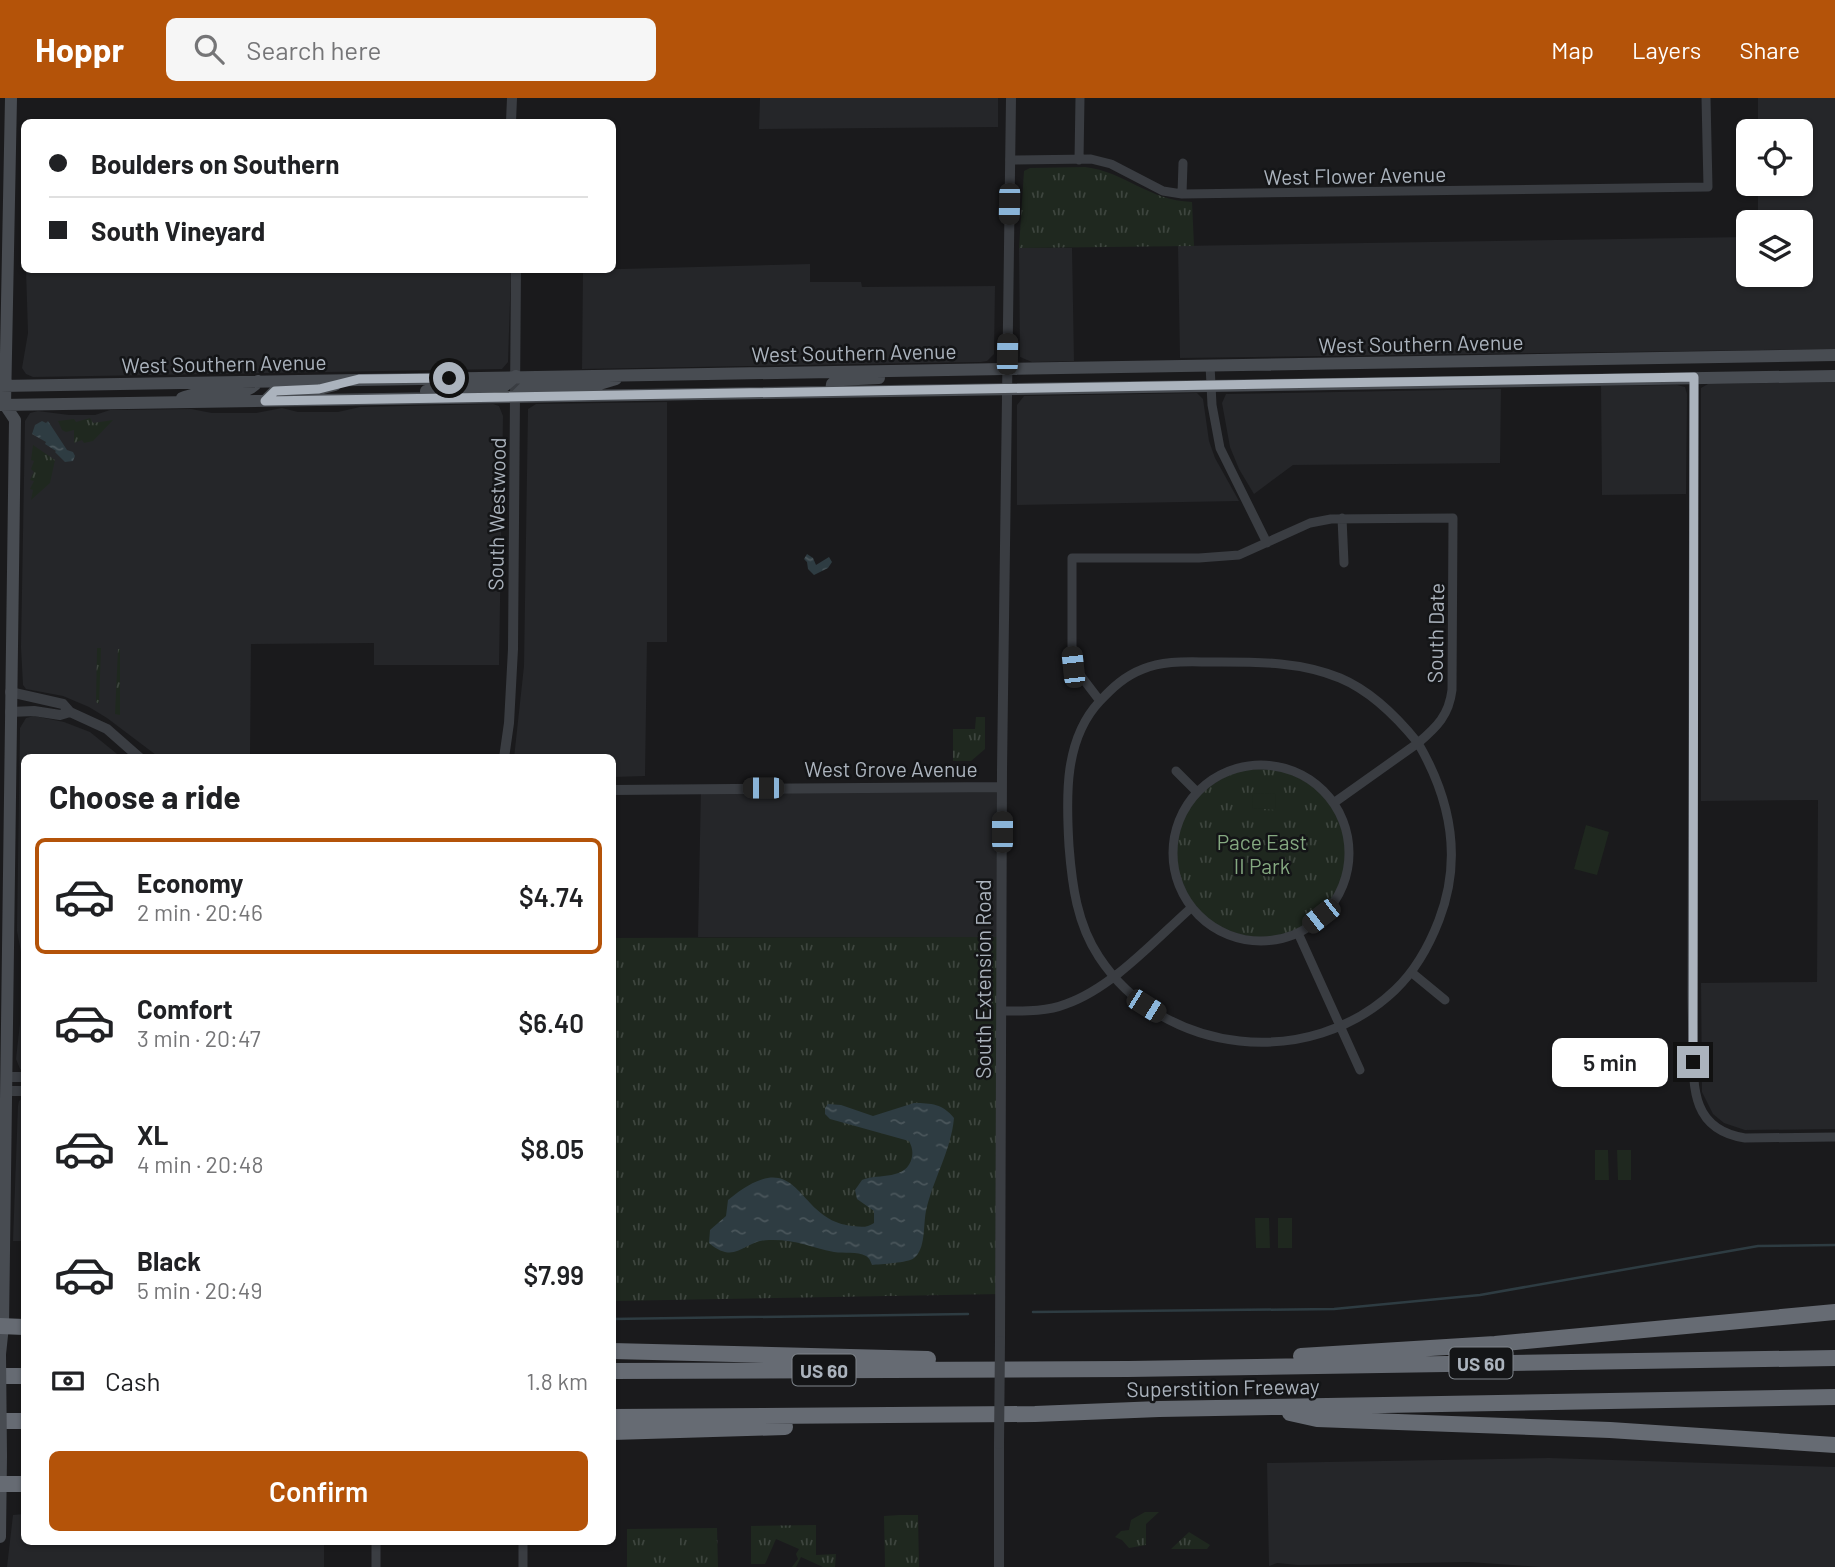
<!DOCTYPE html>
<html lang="en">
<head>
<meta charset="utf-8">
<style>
	:root { --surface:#fff; --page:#f6f6f6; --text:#202124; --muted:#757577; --line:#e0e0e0; --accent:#b45309 }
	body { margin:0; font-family:Barlow,sans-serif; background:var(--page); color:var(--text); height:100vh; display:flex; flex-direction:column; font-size:26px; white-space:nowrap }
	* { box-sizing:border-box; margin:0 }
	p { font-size:23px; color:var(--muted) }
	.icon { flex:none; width:38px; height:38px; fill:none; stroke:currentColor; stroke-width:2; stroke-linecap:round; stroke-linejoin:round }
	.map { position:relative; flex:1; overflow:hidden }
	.drawer { position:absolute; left:21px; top:656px; width:595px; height:791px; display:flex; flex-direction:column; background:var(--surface); border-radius:10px; box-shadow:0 2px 5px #0004 }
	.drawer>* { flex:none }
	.top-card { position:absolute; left:21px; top:21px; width:595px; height:154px; border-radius:10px; box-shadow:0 2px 5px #0004; display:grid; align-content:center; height:154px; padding:0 28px; background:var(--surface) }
	.fabs { position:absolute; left:1736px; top:21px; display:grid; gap:14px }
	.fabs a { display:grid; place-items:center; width:77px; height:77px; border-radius:10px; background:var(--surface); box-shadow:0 2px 5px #0004; font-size:35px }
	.end { position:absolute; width:32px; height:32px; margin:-16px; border:9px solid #abb3bd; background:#111; box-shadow:0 0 0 4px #111 }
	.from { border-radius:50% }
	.bubble { position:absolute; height:49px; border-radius:10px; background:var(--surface); box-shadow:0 2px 5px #0004; font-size:23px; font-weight:600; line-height:49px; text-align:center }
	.car { position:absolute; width:21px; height:42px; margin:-21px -10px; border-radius:9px; box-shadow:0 0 5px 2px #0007; background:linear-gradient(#222 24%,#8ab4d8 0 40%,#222 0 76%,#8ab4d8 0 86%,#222 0) }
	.top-card b { display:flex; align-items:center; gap:24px; height:66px; font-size:26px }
	.top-card b+b { border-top:2px solid var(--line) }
	.top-card i { width:18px; height:18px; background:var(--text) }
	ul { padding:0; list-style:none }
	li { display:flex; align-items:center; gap:21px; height:116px; margin:0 14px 10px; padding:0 14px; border:4px solid transparent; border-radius:10px }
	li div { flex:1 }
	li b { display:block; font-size:26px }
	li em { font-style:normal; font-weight:600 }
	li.selected { border-color:var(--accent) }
	li>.icon { width:63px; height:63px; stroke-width:1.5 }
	h2 { padding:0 28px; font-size:32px; line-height:84px }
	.pay { display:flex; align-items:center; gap:18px; height:77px; padding:0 28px; font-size:26px }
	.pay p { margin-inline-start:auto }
	.primary-button { display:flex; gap:14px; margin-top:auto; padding:14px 28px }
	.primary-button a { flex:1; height:80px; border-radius:10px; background:var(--accent); color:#fff; font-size:28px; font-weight:600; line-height:80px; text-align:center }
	header { display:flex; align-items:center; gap:42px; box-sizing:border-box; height:98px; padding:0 35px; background:var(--accent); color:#fff }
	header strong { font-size:33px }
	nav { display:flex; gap:38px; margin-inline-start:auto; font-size:24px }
	.search { width:490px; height:63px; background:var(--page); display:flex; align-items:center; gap:18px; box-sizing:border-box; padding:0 24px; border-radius:10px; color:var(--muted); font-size:26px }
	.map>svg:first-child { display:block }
</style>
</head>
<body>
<header>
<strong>Hoppr</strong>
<div class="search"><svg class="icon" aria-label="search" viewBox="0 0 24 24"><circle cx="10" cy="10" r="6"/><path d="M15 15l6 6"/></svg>Search here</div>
<nav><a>Map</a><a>Layers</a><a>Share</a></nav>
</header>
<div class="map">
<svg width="1835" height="1469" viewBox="0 0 1835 1469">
	<defs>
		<pattern id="grass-tufts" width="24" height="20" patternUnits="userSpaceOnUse" patternTransform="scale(1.75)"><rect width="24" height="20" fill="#1f281f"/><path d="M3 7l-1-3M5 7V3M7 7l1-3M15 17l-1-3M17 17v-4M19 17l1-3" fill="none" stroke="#3d453e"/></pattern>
		<pattern id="water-ripples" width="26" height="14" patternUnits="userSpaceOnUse" patternTransform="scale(1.75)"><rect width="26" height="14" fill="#2e3c42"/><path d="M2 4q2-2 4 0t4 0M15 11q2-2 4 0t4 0" fill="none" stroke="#4a565b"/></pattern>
	</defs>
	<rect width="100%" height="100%" fill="#1a1a1c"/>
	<path fill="#252629" d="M760,0h238v29l-239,2z
		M1758,0h77v251l-655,9 -2,-112 570,-9v38h53v-53h-43v-38h43v-53h-43z
		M1019,150h53l2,113 -42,1 -12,-5z
		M810,166v18h51l1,5 133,-1 -1,68 -7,7 -6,1 -399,7 1,-99z
		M26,172h485l-3,92 -6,7 -469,8 -7,-3 -4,-6 6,-35z
		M1835,284v747l-90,1 -21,-7 -11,-9 -11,-22 -1,-109 116,-1 1,-182 -117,1v-413l7,-4z
		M1677,287l8,2 2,7 -1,100 -84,1 -1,-109z
		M1501,291l-1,74 -207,2 -39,29 -15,-25 -9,-22 -8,-44 4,-9z
		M1197,295l6,6 6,42 6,17 24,43 -222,4v-100l7,-9z
		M667,304v240h-20l-2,134 -32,1 -1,-19h-98l10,-92 4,-257 8,-5z
		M493,306l6,2 4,10 -4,249h-125v-22l-123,1 -1,114h-90l-53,-40 -18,-11 -26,-11 -37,-7 -3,-4 -2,-38 4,-226 5,-8 8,-2 31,4h26l15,-5 81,-1 21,4h44l26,-5 16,4h40l22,-5z
		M34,618l30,6 26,10 32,26h-98v313l-4,-2 -4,-10 4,-36 1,-71 -4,-21 3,-203 6,-10z
		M1002,689v150h-304l3,-149z
		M24,999v144h-11l5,-135 1,-5z
		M1549,1360l286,9v100h-294l-72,-5 -171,3 -21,-2 -8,3 -2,-103z
		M24,1416v28h300v25h-317l6,-52z"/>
	<path fill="url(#grass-tufts)" d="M1085,69c41,5 62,33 107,35l2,44 -175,2 5,-77 6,-3z
		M90,320l3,5 20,-3 -20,21 -9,2 -2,-3 -8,3v-13l-8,2 -4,-2 -4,-9 16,-2 2,3z
		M33,347l22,15 -5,23 -19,17 2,-10 -3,-1 4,-8 -4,-1 4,-8 -3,-3 3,-8 -3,-1z
		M97,550h4l-2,56 -3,-2z
		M118,551h2v66l-5,-1z
		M976,619h9v32l-14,12h-18v-32h22z
		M1177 755a84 84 0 1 1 168 0a84 84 0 1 1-168 0Z
		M1002,839l-1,357 -388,7 -1,-363z
		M1145,1414h14l-13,12v21l-17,3 -7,-8 -7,-3 6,-6 8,-1 2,-10z
		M900,1417h18l1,52h-34l-1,-51z
		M816,1427v30l20,-1 -1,13h-12l-22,-10 -5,10h-4l6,-8 -2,-5 3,-5 -23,-10 -11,25h-14v-38z
		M717,1430l1,39h-91v-38z
		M1189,1434l21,13 -3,4h-36z"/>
	<path fill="#1f281f" d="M1253,695l23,1 -1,16 -23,-2z
		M1586,727l23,7 -12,43 -23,-6z
		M1595,1052h13l1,30h-14z
		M1617,1052h14v30h-13z
		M1255,1120h14l1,30h-14z
		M1278,1120h14v30h-14z
		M666,1439h14v23h-14z"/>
	<path fill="url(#water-ripples)" d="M42,323l4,2 2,-2 19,29 6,2 2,4 -2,5 -8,1 -10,-10 1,-1 -11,-7 1,-2 -14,-8 3,-9z
		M807,456l6,4 3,7 13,-8 3,5 -4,6 -14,7 -6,-6 -1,-7 -3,-3z
		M914,1005c17,0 29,1 40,15 -3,33 -21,61 -28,93 -3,14 0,38 -12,47 -6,5 -33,6 -42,7 -2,-5 -2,-6 -6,-9 -9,-5 -22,-2 -32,-4 -24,-5 -39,-13 -65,-12 -25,0 -33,26 -60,3l1,-13 16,-14 2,-16c75,-61 65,21 125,26 8,1 14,2 21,-3v-12l-17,-12 -2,-9 7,-10c17,-7 45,1 50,-23 1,-6 0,-10 -3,-16l-79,-22 -5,-5v-6l3,-4 13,1 32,11z"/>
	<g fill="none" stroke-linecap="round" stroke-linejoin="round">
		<path stroke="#2e3c42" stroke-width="2.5" d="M1033,1214l301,-3 146,-14 278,-49 77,-1
			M612,1221l356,-5"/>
		<path stroke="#3a3d42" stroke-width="9" d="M1010,62l81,-1 20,5 52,27 19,3 526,-7 -2,-89
			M1079,62l1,-62
			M1182,96l1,-31
			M1210,267l2,40 8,43 47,95
			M1694,279l-2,615c0,19 1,38 1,56 0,42 0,82 52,90l90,-1
			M1342,420l2,45
			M1453,420l-1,172c-3,25 -15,37 -34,53 32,55 45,115 21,177 -10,26 -23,50 -44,70 -85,81 -231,66 -296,-33 -22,-33 -27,-72 -30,-111 -3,-50 -5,-107 31,-145l-26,-34 -2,-18v-91h127l40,-3 71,-32 21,-4z
			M1100,603c13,-14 25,-25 43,-32 21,-9 46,-7 69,-7 44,0 87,-1 128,16 31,13 57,39 78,65l-83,59
			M1173 755a88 88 0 1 1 176 0a88 88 0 1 1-176 0Z
			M1176,673l21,21
			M1298,835l62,137
			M1411,874l34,28
			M1001,913c22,0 45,1 65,-7 46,-16 89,-64 125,-96
			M376,1444v25
			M523,1444v25"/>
		<path stroke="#3a3d42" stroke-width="10" d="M511,24l1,-24
			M10,594l53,12 7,8 37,17 33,29
			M10,614l24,-1 26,4 10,-3
			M504,660l5,-35 4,-74 3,-379
			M612,692l390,-3
			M9,979h15
			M9,993h15
			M1000,1243l2,-571 9,-672
			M999,1469v-123"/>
		<path stroke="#484c52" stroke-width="12" d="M0,288l1835,-31
			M426,293l20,-3 57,-1 13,-11
			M831,293l1,-7 5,-4 42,-2
			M516,298l10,-10 70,-1 20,-6
			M182,300c7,-2 15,-5 22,-6 17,-1 44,5 54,-11
			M265,303l10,-10 44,-2 16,-4
			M0,307l1835,-29
			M0,1256l3,-28c6,-302 6,-604 12,-906l-10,-15 6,-307
			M0,1439l1,-81"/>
		<path stroke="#666b73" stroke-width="16" d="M0,1228l24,1
			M612,1253l316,8
			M1301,1258l194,-12 340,-32
			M612,1273l516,-2 707,-11
			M0,1278h24
			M1290,1315l27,6 293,11 225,15
			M612,1319l423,-3 124,-5 676,-12
			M0,1323h24
			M612,1334l173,-5
			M0,1386h24"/>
		<path stroke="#3a3d42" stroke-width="10" d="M999,1346l1,-103"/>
		<path stroke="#484c52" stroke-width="12" d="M0,1256l1,102"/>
	</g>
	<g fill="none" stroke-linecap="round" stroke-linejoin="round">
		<path stroke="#abb3bd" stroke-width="9" d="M449,280l-90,1 -40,10 -44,2 -10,10 1429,-24 -1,685"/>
	</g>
	<g text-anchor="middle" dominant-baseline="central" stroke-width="5" stroke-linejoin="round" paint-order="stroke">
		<g fill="#141517" stroke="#7e848b" stroke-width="2">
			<rect x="1449.5" y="1249.5" width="63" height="31" rx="5"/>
			<rect x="792.5" y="1256.5" width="63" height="31" rx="5"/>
		</g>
		<g font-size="19" font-weight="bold" fill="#abb3bd">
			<text x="1481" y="1265">US 60</text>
			<text x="824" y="1272">US 60</text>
		</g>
		<g font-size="21" fill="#abb3bd" stroke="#141517">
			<text transform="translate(1355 77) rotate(-1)">West Flower Avenue</text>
			<text transform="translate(1421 245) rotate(-1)">West Southern Avenue</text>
			<text transform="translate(854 254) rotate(-1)">West Southern Avenue</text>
			<text transform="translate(224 265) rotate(-1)">West Southern Avenue</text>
			<text transform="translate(496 416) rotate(-89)">South Westwood</text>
			<text transform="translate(1435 535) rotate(-89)">South Date</text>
			<text x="891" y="670">West Grove Avenue</text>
			<text transform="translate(982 881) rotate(-90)">South Extension Road</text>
			<text transform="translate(1223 1289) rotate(-1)">Superstition Freeway</text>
		</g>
		<g font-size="21" fill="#85a981" stroke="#141517">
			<text x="1262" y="743">Pace East<tspan x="1262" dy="24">II Park</tspan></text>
		</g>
	</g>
</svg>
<div class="fabs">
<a><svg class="icon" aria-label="locate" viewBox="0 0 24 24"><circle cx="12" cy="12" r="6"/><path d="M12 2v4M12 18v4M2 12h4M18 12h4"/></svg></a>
<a><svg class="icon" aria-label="layers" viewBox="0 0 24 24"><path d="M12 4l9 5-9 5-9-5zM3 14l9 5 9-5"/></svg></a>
</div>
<i class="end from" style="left:449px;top:280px"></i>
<i class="end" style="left:1693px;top:964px"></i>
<div class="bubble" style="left:1552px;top:940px;width:116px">5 min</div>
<i class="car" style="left:1009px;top:106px;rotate:181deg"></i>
<i class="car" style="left:1007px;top:256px;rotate:1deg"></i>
<i class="car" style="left:1073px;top:569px;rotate:354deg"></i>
<i class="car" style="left:763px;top:690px;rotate:270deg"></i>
<i class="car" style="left:1002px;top:734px;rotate:0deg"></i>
<i class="car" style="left:1321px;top:818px;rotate:232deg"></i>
<i class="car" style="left:1146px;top:908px;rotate:122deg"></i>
<div class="top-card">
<b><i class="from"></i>Boulders on Southern</b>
<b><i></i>South Vineyard</b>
</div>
<section class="drawer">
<h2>Choose a ride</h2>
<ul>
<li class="selected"><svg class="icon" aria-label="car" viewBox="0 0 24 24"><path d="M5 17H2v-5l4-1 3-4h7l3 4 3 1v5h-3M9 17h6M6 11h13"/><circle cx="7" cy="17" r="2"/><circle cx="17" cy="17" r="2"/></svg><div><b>Economy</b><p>2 min · 20:46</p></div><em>$4.74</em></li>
<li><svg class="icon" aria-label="car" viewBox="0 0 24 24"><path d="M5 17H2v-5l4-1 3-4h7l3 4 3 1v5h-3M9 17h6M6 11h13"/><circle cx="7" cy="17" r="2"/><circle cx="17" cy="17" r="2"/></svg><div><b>Comfort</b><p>3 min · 20:47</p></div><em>$6.40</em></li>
<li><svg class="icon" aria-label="car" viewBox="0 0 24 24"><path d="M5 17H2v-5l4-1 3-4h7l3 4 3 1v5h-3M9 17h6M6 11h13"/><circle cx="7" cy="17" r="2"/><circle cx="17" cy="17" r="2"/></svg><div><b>XL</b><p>4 min · 20:48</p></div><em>$8.05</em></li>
<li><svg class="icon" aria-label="car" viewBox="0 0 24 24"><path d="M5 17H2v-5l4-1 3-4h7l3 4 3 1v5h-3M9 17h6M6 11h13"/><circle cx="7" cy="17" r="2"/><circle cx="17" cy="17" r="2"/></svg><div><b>Black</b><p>5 min · 20:49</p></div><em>$7.99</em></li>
</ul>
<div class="pay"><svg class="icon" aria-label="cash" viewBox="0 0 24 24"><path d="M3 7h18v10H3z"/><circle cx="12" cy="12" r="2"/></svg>Cash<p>1.8 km</p></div>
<div class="primary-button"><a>Confirm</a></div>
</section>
</div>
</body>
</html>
